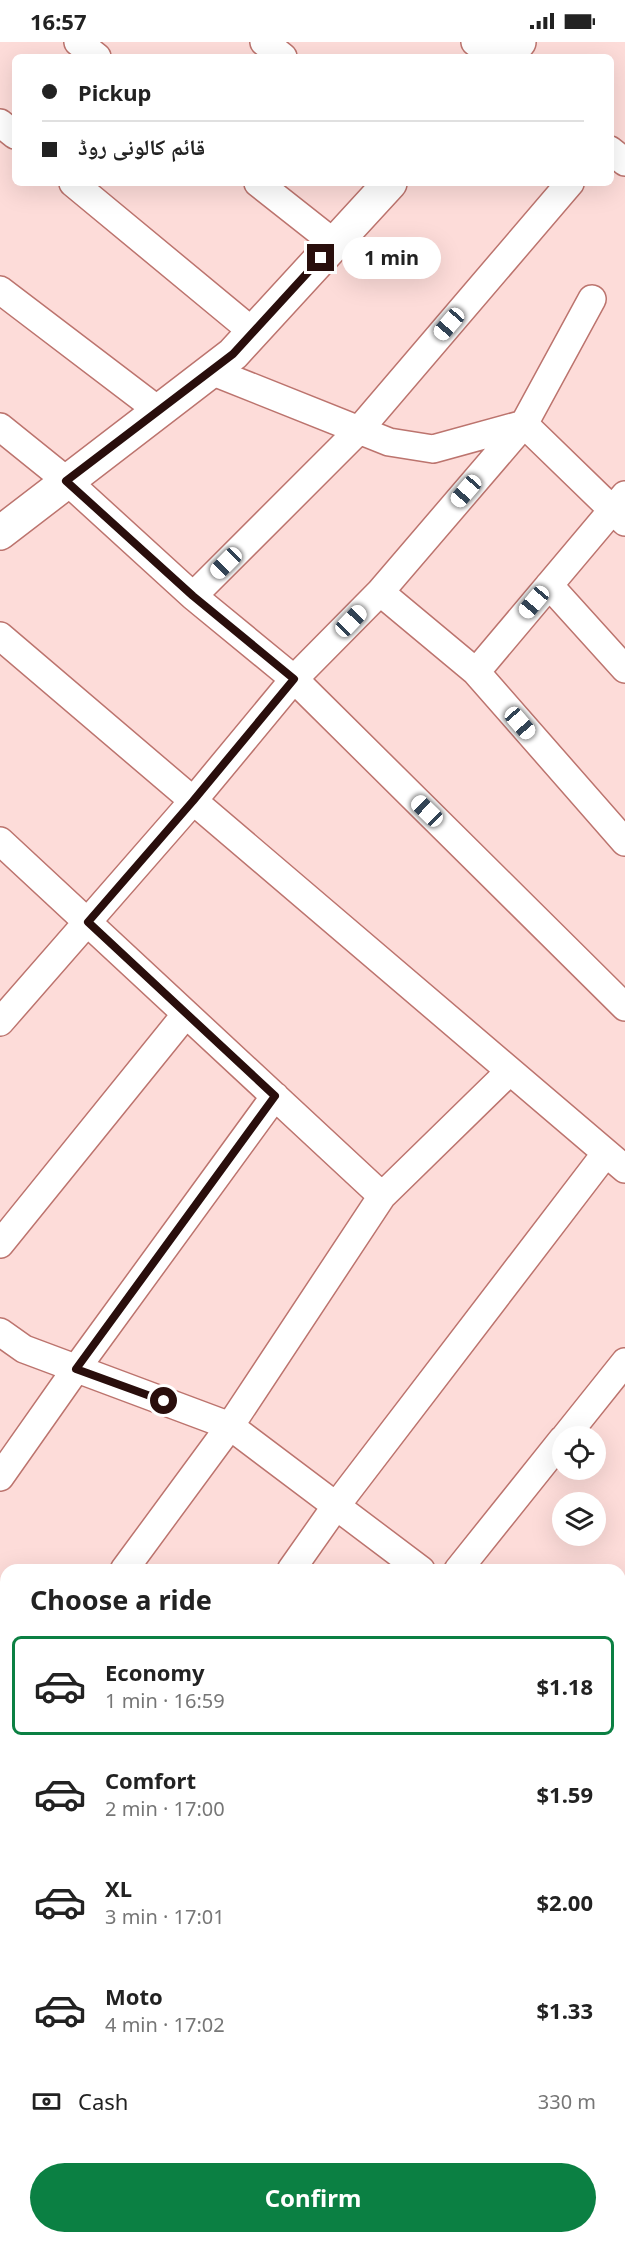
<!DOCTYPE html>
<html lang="en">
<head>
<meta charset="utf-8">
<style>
	:root { --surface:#fff; --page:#f2f2f2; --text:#222; --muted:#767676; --line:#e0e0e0; --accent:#0b8043 }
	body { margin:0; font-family:"Noto Sans","Noto Naskh Arabic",sans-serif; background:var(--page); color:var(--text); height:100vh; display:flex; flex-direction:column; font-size:22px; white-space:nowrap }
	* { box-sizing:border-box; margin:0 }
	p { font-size:20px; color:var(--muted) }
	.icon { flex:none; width:33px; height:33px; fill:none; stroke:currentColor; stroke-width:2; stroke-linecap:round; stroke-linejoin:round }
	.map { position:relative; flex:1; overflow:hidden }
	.side { position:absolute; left:0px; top:1522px; width:626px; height:680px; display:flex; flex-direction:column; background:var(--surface); border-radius:18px 18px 0 0; box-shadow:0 6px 24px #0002 }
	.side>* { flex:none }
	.banner { position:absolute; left:12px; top:12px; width:602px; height:132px; border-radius:9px; box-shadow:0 6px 24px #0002; display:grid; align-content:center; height:132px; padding:0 30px; background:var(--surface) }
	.tools { position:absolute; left:552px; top:1384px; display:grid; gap:12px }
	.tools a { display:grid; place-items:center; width:54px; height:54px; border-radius:50%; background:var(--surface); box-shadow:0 6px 24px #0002; font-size:30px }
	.end { position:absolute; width:27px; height:27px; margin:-14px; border:8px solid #290e0c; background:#fff; box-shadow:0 0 0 3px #fff }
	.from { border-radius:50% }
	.bubble { position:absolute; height:42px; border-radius:21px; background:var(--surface); box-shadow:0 6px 24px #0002; font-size:20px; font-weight:700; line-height:42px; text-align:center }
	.car { position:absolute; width:18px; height:36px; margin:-18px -9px; border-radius:8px; box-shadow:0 0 4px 2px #0007; background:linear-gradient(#fff 24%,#345 0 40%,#fff 0 76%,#345 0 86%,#fff 0) }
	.banner b { display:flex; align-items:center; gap:21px; height:57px; font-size:22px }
	.banner b+b { border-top:2px solid var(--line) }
	.banner i { width:15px; height:15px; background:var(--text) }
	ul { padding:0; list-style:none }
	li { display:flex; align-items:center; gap:18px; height:99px; margin:0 12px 9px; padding:0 18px; border:3px solid transparent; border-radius:9px }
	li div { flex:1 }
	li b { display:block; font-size:22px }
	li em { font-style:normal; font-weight:700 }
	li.on { border-color:var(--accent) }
	li>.icon { width:54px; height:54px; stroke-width:1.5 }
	h2 { padding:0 30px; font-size:27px; line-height:72px }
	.pay { display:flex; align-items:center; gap:15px; height:66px; padding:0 30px; font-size:22px }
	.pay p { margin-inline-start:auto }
	.button { display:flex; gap:12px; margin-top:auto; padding:12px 30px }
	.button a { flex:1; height:69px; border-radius:36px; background:var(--accent); color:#fff; font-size:24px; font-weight:700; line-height:69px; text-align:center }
	.status { display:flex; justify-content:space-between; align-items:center; height:42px; padding:0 30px; background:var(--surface); direction:ltr }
	.status svg { height:16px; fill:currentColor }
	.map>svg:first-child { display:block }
</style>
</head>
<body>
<div class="status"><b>16:57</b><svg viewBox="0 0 49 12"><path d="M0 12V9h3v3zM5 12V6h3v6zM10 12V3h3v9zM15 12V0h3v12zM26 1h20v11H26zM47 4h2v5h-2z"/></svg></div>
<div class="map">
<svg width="625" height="2201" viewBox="0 0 625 2201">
	<rect width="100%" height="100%" fill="#fddcd9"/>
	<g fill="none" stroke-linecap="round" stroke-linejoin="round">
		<g stroke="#bc746e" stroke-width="30">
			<path id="street" d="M78,0l19,15
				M264,0l19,15
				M475,0l19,15
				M0,81l15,12
				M610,108l15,12
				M73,141l180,149
				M258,141l76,60
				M0,248l159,121
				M211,329l178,71 44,7 91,-25 101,98
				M0,385l67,54 126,115 101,83 331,328
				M549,543l76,84
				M380,550l96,80 149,170
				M193,554l166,-166 211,-247
				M0,594l625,533
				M476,630l149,-177
				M0,799l382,355
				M0,980l193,-221 101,-122 86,-87 144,-168 68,-125
				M0,1202l186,-230
				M0,1290l24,17 206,77 191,144
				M565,1395l60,-75
				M0,1435l76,-108 199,-273
				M124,1528l106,-144 152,-230 128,-125
				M291,1528l45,-64 270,-353
				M458,1528l104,-130
				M620,1570l5,-7
				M0,1697l6,-8
				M620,1714l5,-5
				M0,1945l6,-8
				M620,2047l5,-7
				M0,2195l6,-8
				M363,2196l7,5
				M159,2201l4,-5
				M321,2201l3,-5
				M502,2201l4,-5"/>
		</g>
		<g stroke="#bc746e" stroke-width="36">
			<path id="secondary" d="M506,15l13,-15
				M0,491l233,-179 157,-171"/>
		</g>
		<use href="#street" stroke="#fff" stroke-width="27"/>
		<use href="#secondary" stroke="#fff" stroke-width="33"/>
	</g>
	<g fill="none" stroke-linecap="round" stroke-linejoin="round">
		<path stroke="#290e0c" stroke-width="8" d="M164,1359l-88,-32 199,-273 -187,-174 105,-121 101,-122 -101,-83 -127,-115 167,-127 88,-96"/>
	</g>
</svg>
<div class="tools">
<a><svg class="icon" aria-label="locate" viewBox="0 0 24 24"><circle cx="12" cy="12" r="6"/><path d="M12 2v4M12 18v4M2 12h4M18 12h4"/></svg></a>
<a><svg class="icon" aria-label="layers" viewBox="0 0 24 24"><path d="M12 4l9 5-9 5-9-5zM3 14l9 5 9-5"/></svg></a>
</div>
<i class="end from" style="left:164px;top:1359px"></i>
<i class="end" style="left:321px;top:216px"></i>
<div class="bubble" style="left:342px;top:195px;width:99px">1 min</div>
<i class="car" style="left:449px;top:282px;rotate:221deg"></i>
<i class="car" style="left:466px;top:449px;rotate:221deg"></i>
<i class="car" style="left:226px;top:521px;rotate:225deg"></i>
<i class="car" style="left:534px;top:560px;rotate:220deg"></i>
<i class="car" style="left:351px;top:579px;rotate:44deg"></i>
<i class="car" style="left:520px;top:681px;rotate:139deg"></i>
<i class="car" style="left:427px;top:769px;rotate:314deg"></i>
<div class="banner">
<b><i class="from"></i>Pickup</b>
<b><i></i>قائم کالونی روڈ</b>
</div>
<section class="side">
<h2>Choose a ride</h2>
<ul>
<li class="on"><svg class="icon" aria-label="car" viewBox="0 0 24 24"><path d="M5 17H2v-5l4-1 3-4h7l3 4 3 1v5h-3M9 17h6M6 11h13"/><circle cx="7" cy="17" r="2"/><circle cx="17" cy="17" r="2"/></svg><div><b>Economy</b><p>1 min · 16:59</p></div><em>$1.18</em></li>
<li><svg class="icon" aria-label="car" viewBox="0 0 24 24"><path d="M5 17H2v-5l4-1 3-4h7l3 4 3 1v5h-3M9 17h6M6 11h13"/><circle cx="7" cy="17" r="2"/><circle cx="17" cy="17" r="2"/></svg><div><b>Comfort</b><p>2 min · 17:00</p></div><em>$1.59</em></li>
<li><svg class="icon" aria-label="car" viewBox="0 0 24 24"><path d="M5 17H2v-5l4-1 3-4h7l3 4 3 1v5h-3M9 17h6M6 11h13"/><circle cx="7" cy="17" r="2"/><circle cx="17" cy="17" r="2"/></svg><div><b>XL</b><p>3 min · 17:01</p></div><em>$2.00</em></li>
<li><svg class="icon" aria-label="car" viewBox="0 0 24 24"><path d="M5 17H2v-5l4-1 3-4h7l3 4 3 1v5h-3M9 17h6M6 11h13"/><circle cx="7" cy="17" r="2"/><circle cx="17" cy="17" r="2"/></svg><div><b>Moto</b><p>4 min · 17:02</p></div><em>$1.33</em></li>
</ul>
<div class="pay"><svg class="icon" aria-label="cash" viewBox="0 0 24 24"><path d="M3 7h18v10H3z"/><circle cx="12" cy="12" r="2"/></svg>Cash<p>330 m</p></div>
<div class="button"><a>Confirm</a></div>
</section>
</div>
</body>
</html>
